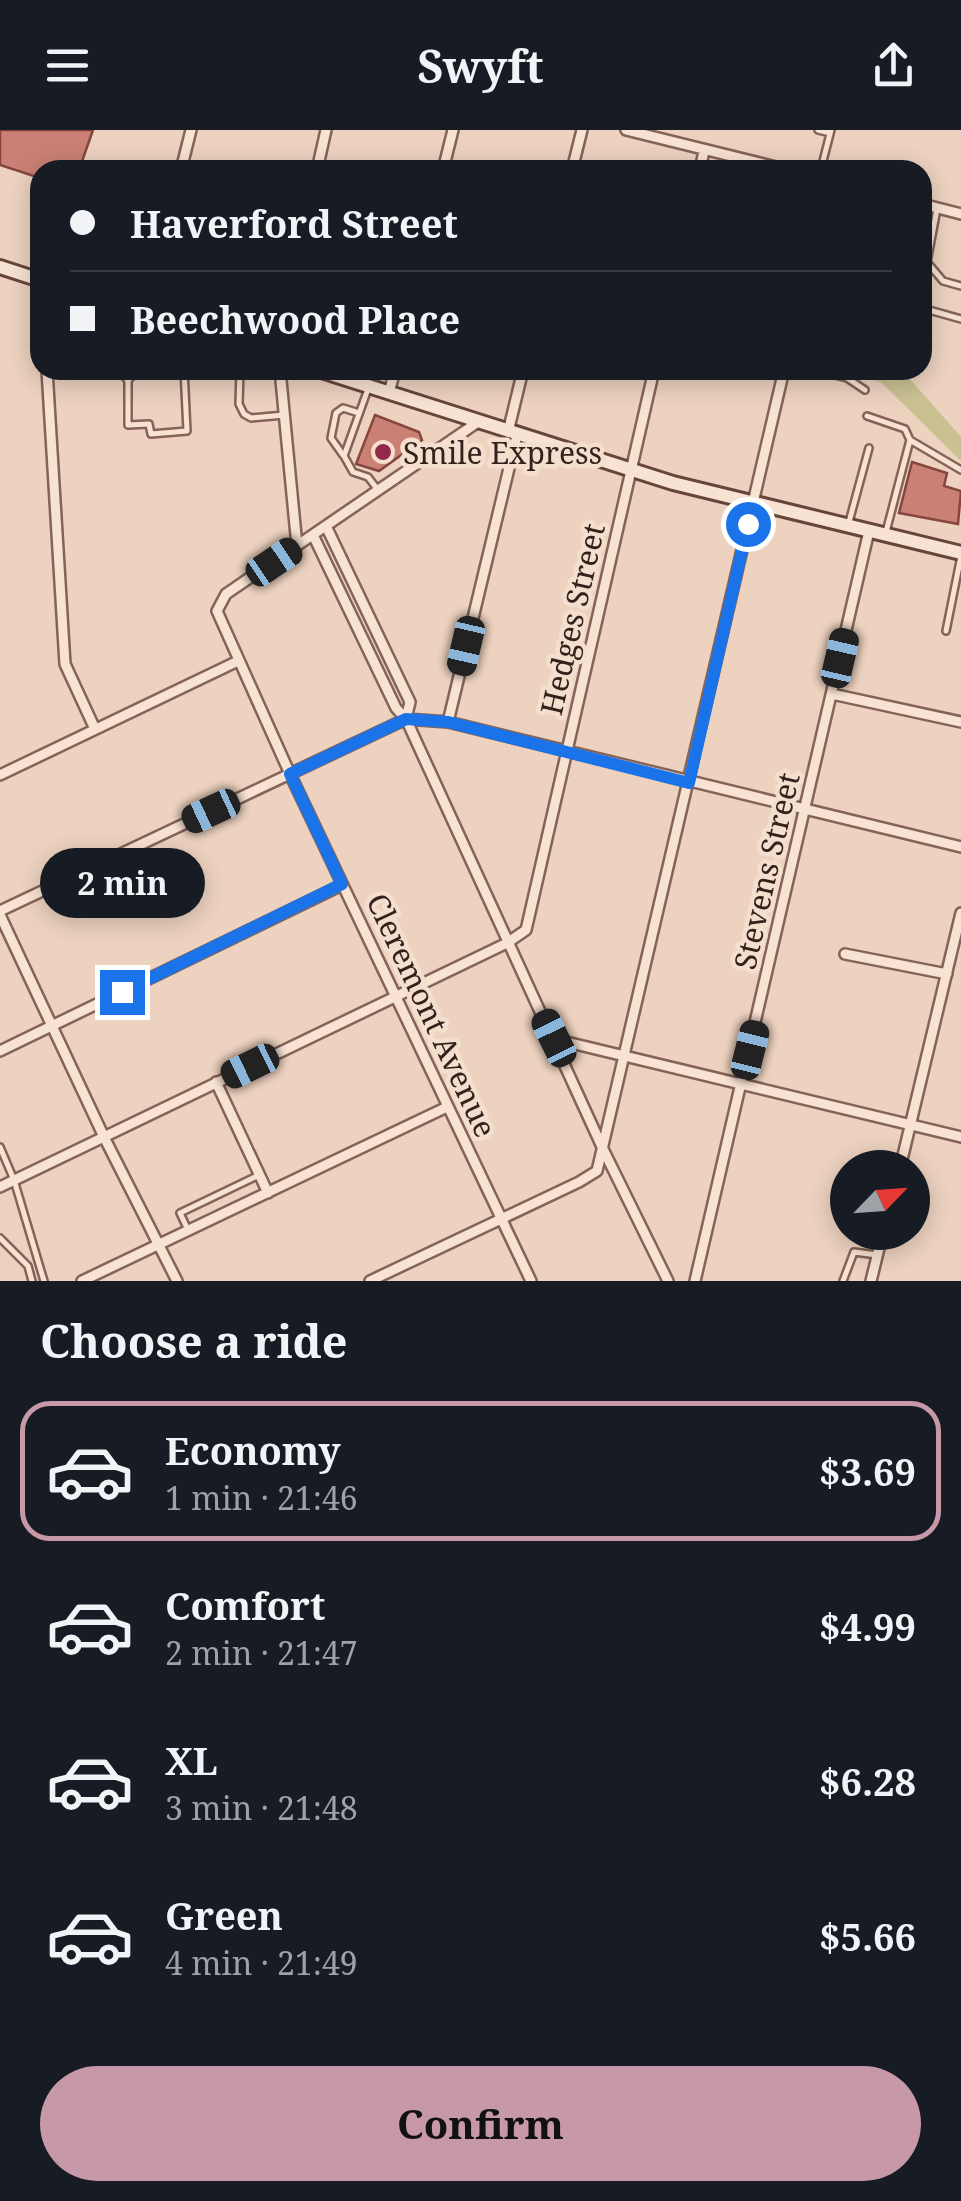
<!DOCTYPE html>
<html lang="en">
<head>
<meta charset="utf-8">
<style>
	:root { --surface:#171b24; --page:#20242c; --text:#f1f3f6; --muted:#9ea1a6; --line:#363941; --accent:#c798a8 }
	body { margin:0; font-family:"Noto Serif",serif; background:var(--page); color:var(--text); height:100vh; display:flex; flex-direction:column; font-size:38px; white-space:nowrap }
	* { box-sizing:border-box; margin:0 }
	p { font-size:32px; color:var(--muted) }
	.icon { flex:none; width:55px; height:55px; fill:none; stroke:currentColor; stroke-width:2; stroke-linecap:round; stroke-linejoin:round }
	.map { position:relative; height:1151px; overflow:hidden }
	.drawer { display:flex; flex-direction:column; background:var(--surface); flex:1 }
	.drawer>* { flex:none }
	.guide { position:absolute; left:30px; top:30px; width:902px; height:220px; border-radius:30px; box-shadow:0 5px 25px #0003; display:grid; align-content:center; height:220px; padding:0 40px; background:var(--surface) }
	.needle { width:65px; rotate:65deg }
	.tools { position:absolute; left:830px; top:1020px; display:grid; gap:20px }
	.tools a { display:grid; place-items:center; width:100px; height:100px; border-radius:50%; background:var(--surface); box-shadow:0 5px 25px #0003; font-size:50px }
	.end { position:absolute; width:45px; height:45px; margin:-22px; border:12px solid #1a73e8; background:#fff; box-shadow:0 0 0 5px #fff }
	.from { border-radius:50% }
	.bubble { position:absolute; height:70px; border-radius:35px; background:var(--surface); box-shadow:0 5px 25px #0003; font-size:32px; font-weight:700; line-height:70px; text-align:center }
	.car { position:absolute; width:30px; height:60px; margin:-30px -15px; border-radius:12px; box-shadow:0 0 8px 2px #0007; background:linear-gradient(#222 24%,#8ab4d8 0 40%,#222 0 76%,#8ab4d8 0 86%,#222 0) }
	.guide b { display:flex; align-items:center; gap:35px; height:95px; font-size:38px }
	.guide b+b { border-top:2px solid var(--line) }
	.guide i { width:25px; height:25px; background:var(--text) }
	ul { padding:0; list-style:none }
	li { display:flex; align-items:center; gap:30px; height:140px; margin:0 20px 15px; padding:0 20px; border:5px solid transparent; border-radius:30px }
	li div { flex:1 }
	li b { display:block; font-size:38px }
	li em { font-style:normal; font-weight:700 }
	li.current { border-color:var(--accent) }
	li>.icon { width:90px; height:90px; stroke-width:1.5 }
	h2 { padding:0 40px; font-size:45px; line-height:120px }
	.cta { display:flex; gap:20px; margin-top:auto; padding:20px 40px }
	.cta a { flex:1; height:115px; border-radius:60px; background:var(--accent); color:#111; font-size:40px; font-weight:700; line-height:115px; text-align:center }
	header { display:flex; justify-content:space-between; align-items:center; height:130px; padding:0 40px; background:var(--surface); font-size:45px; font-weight:700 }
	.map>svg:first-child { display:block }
</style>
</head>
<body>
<header><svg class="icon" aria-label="menu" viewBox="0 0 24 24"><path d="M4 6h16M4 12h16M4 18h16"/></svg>Swyft<svg class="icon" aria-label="share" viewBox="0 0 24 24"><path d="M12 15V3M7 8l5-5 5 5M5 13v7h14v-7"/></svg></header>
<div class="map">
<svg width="961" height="1151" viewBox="0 0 961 1151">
	<rect width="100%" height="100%" fill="#edd2bf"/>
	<path fill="#cac193" d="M859,240h43l59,67v24l-79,-78 -20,-8z"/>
	<path fill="#cb8075" stroke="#84463e" stroke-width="2.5" d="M0,0h93l-14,40h-39v8l-40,-13z
		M375,285l44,17 3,8 -43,31 -23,-7z
		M912,332l35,11 -3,13 17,5 -3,33 -59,-11z"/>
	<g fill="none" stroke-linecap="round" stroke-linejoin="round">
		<g stroke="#856358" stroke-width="10">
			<path id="lane" d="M818,0l12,3
				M825,40l-3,-5 9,-35
				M937,79l-10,53 16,19 18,5
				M922,178l39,11
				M120,240l8,11 8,-11
				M240,240l-1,34 5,10 7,4 33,-3
				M814,240l33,8 18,12
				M128,251v44l21,-1 2,10 36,-3 -3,-61
				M368,259l-24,67 9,16 15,5 10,13
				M867,286l38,13 5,11
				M343,325l-12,-17 5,-25 7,-5 16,5
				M849,392l20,-74
				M886,402l24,-92 51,30
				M946,501l15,-75
				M0,1017l14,33 30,101
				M188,1100l-8,-17 79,-38
				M0,1108l28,28 4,15
				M843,1151l11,-29 23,3"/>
		</g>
		<g stroke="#856358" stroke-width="14">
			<path id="street" d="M626,0l162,40
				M181,40l10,-40
				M317,40l9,-40
				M443,40l10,-40
				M572,40l10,-40
				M700,40l4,-19
				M922,74l39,10
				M47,240l18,294 30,65
				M280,240l17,176
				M389,263l6,-23
				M478,292l-252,172 -9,17 73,163 241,507
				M508,302l15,-62
				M326,396l84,176 -4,17
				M313,405l83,173 10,11 197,430 65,132
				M832,564l129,28
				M448,592l69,-287
				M0,645l238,-114
				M0,781l406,-192 42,3 513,125
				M0,785l104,222 73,144
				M845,824l102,20
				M554,909l407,98
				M0,921l342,-166
				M216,952l52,111
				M900,1038l61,-255
				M0,1057l507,-244 19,-13 128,-560
				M82,1151l365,-174
				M370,1151l209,-99 18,-11 187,-801
				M695,1151l174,-750
				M871,1151l12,-49"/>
		</g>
		<g stroke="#67453b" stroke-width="18">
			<path id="secondary" d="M0,137l40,13
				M318,240l355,113 288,70"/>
		</g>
		<use href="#lane" stroke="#f8e2d2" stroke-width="5"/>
		<use href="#street" stroke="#f8e2d2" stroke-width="9"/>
		<use href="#secondary" stroke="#f8e2d2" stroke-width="12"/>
	</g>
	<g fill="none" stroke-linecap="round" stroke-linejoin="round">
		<path stroke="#1a73e8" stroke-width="12" d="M122,862l220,-108 -52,-110 116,-55 42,3 241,61 59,-259"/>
	</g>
	<circle fill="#932948" stroke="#f4dfce" stroke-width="4" cx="383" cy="322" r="10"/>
	<g text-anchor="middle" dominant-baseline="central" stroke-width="9" stroke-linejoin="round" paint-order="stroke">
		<g font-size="30" fill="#35211c" stroke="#f4dfce" text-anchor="start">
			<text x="403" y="322">Smile Express</text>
		</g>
		<g font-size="30" fill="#35211c" stroke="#f4dfce">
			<text transform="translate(572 489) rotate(-77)">Hedges Street</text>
			<text transform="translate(766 741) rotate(-77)">Stevens Street</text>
			<text transform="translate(432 885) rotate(65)">Cleremont Avenue</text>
		</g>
	</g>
</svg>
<div class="tools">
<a><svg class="needle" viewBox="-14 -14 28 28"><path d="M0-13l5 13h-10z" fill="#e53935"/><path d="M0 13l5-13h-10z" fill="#9ea1a6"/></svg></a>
</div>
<i class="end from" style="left:748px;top:394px"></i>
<i class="end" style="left:122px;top:862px"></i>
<div class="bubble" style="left:40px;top:718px;width:165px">2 min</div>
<i class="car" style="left:274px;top:432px;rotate:56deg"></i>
<i class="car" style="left:466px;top:516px;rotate:193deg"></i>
<i class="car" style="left:840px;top:528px;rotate:13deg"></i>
<i class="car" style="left:211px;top:681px;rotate:245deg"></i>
<i class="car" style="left:554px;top:908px;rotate:334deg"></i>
<i class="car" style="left:750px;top:920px;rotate:14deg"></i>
<i class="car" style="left:250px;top:936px;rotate:244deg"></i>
<div class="guide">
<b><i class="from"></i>Haverford Street</b>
<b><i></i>Beechwood Place</b>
</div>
</div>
<section class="drawer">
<h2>Choose a ride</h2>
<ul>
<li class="current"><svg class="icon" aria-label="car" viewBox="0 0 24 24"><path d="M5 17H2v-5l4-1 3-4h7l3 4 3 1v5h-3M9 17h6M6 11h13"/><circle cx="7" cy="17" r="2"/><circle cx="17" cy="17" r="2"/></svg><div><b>Economy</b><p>1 min · 21:46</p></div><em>$3.69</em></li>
<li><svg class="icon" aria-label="car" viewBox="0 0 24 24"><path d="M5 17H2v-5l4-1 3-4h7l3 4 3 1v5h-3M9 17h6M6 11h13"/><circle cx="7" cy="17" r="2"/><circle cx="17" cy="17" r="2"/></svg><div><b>Comfort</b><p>2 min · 21:47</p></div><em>$4.99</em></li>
<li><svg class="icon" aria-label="car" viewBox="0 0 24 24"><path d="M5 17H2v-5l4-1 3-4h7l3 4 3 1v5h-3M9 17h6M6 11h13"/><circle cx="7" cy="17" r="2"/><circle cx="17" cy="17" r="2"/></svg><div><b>XL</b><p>3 min · 21:48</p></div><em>$6.28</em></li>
<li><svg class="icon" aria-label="car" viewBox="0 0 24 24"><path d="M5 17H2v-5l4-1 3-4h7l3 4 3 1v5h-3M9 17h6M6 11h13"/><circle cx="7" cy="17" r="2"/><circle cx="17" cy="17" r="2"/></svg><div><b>Green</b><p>4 min · 21:49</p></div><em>$5.66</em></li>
</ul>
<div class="cta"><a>Confirm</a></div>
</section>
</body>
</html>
